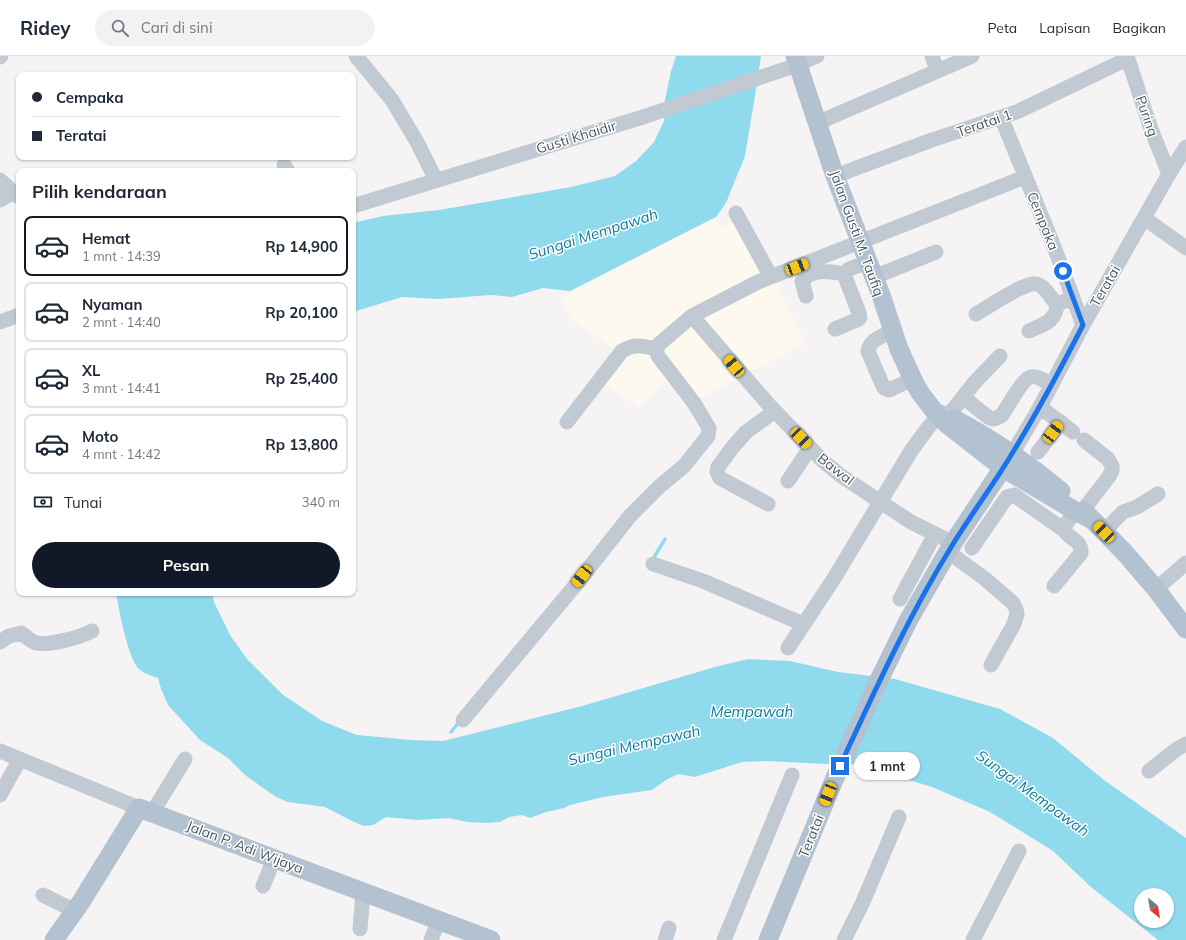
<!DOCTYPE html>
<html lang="id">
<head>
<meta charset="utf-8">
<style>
	:root { --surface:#fff; --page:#f2f2f3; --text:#1f2937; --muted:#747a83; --line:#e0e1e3; --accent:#111827 }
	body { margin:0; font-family:Mulish,sans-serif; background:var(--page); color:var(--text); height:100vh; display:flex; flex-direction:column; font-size:15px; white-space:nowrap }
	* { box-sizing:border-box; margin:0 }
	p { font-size:13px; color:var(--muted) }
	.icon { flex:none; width:22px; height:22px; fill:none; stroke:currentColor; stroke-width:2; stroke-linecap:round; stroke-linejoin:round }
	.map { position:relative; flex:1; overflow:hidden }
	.side { position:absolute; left:16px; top:112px; width:340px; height:428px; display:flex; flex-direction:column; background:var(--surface); border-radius:8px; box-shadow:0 1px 3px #0004 }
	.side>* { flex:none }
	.banner { position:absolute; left:16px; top:16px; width:340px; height:88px; border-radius:8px; box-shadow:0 1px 3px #0004; display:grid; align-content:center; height:88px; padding:0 16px; background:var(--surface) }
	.needle { width:26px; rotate:150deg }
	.tools { position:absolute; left:1134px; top:832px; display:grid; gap:8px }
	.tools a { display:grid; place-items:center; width:40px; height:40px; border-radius:50%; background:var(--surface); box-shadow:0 1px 3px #0004; font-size:20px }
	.end { position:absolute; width:18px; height:18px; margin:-9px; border:5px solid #1a73e8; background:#fff; box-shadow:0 0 0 2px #fff }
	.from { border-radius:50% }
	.bubble { position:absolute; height:28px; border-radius:14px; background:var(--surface); box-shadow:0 1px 3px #0004; font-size:13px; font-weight:700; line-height:28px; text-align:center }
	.car { position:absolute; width:12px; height:24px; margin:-12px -6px; border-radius:5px; box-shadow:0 0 3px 1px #0007; background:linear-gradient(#f5c518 24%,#345 0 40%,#f5c518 0 76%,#345 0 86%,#f5c518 0) }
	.banner b { display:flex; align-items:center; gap:14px; height:38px; font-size:15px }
	.banner b+b { border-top:1px solid var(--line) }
	.banner i { width:10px; height:10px; background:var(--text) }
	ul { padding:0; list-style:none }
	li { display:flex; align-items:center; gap:12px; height:60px; margin:0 8px 6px; padding:0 8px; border:2px solid var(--line); border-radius:8px }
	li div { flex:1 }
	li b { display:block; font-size:15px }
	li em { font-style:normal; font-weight:700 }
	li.active { border-color:var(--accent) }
	li>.icon { width:36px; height:36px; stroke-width:1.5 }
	h2 { padding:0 16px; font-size:18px; line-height:48px }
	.pay { display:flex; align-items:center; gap:10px; height:44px; padding:0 16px; font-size:15px }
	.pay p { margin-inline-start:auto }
	.cta { display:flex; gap:8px; margin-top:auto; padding:8px 16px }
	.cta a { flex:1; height:46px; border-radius:24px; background:var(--accent); color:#fff; font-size:16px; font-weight:700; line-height:46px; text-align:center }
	header { display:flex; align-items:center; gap:24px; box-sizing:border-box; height:56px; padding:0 20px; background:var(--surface); border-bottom:1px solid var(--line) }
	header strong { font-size:19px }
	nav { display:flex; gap:22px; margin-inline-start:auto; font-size:14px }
	.search { width:280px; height:36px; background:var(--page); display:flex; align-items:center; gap:10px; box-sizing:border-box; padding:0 14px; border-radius:22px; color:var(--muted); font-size:15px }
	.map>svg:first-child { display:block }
</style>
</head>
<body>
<header>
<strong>Ridey</strong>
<div class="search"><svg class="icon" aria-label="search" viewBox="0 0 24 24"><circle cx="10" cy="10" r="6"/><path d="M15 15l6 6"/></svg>Cari di sini</div>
<nav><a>Peta</a><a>Lapisan</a><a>Bagikan</a></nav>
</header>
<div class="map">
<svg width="1186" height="884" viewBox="0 0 1186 884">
	<rect width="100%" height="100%" fill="#f5f3f3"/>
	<path fill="#fdf9ef" d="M715,161l5,10 16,-8 41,66 28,58 -107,57 -33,-19 -25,27 -44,-29 21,-28 -44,-30 -12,-22 94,-51z"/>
	<path fill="#90daee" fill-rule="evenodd" d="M676,0h85l-7,46 -9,54 -19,47 -10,14 -146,74 -27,-3 -31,9 -21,-2 -53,4 -36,-2 -49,15v-89l30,-7 56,-6 132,-23 44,-11 21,-15 18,-19 10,-21 1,-21 6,-29z
		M116,537h96l2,9 16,33 17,24 35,35 40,27 35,14 55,5 31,1 139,-35 133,-39 33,-8 42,2 48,11 57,7 105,30 53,29 51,42 82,58v102h-28l-67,-53 -38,-36 -63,-39 -58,-25 -26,-8 -55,-15h-23l-62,-3 -24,1 -47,15 -17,-3 -12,6 -14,10 -49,7 -33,8 -6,3 -18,4 -16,6 -8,-3 -13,2 -9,5 -13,1 -19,-1 -20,-4 -31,2 -31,-3 -13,8 -9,1 -10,-4 -29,-15 -37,-5 -12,-5 -31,-22 -17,-17 -28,-18 -32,-35 -7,-16 -3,-11c-6,-2 -13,-4 -18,-8 -12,-10 -21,-60 -24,-77zM1141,839h26v26h-26z"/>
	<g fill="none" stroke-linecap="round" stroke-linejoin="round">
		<path stroke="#90daee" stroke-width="3.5" d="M655,504l-2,-1 12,-20
			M451,676l9,-11"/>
		<path stroke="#c1cad2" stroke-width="15" d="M356,0l36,44 25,42 19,38
			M932,0l5,14
			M1127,0l24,73 18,45
			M0,1l1,-1
			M1001,61l52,127 30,81
			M817,67l155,-67
			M284,109l4,6
			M835,120l94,-35 90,-30 108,-52
			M0,124l19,17
			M0,144l14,-8
			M353,150l290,-89 154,-52 20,-9
			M736,157l35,64
			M1144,162l42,30
			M874,221l62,-25
			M806,240l-4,-15c11,-13 27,-10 42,-7
			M976,258c12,-7 50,-33 61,-30 9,3 13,14 20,20l16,-6
			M692,260l77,89 54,56 17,14 71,47 42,21
			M0,266l19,-7
			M835,273l24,-10 1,-2 -1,-4 -15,-39 5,-5 19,-7
			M893,275c-10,5 -23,8 -25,20l14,33 2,4 5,2 24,-11
			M1029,275c15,-7 27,-9 28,-27
			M963,341c6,4 23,20 29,22 4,0 7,-2 10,-4 5,-7 21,-37 29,-38 6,-2 15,5 21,8
			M1040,351l33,25
			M948,360l27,-34 25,-26
			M567,366l55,-71c13,-8 20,-5 34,-2
			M1038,396l23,-30
			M1012,398l28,-47 43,-82 86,-151 17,-27
			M788,425l22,-33
			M768,448l-48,-26 -3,-6 1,-5 14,-19 14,-16 29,-21
			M1083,454l25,-32 4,-7v-5l-4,-7 -24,-19
			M1104,476l13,-14 6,-6 14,-5 21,-13
			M972,492l35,-51 7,-2 50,35
			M948,496l36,26 29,25 3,6 1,5 -3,10 -23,41
			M653,508l50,17 100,43
			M1054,530l27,-33c1,-13 -11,-13 -17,-23l1,-5 11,-14
			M1156,533l30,-26
			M900,543l35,-65
			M0,586l9,-6 12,-3c5,3 10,9 16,10 12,3 44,-6 55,-12
			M788,592l45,-68 78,-129 16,-22 14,-17
			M463,664l110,-132 57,-72 30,-30 24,-20 24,-30 1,-8 -15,-25 -36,-47 -2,-7 2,-4 34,-29 66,-34 267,-105
			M0,695l139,57
			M1149,715l28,-22 9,-5
			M0,739l20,-36
			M152,757l33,-54
			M263,830l11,-27
			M43,839l32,16
			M360,873l3,-37
			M431,884l8,-20
			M665,884l4,-12
			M724,884l68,-165
			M844,884l18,-36 37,-87
			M973,884l46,-89"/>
		<path stroke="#b3c2d1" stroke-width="19" d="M795,0l40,120 46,119 18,54 16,35 6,10 17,22 10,9 55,43 69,41 20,11
			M954,363c38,20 73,44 107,72
			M1084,455l41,42 31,36 30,40
			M54,884l27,-38 58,-94 352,132
			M768,884l66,-160 44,-98 30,-61 45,-78 59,-89"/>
	</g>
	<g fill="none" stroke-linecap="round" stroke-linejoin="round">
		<path stroke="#1a73e8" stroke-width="5" d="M840,710c35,-76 69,-151 113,-222 19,-31 41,-60 60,-92 25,-41 48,-84 70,-127l-20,-54"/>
	</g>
	<g text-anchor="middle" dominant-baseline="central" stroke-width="3" stroke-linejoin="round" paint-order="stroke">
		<g font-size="14" fill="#4a5661" stroke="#fff">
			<text transform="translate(1147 60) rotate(71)">Puring</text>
			<text transform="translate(984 67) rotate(-19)">Teratai 1</text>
			<text transform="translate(576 81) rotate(-17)">Gusti Khaidir</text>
			<text transform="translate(1043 165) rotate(68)">Cempaka</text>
			<text transform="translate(857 177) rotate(70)">Jalan Gusti M. Taufiq</text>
			<text transform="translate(1105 230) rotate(-60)">Teratai</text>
			<text transform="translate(836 413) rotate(38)">Bawal</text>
			<text transform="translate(811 780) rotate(-68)">Teratai</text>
			<text transform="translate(245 791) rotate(21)">Jalan P. Adi Wijaya</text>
		</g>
		<g font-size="15" font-style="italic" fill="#0c7c9b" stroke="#fff">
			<text transform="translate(593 178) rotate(-18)">Sungai Mempawah</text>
			<text x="752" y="655">Mempawah</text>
			<text transform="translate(634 689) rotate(-13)">Sungai Mempawah</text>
			<text transform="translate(1033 737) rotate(36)">Sungai Mempawah</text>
		</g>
	</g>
</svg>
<div class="tools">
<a><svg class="needle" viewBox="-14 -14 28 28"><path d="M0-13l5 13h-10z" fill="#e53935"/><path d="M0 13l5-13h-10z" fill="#747a83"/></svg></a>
</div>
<i class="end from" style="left:1063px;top:215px"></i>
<i class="end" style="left:840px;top:710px"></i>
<div class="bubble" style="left:854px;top:696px;width:66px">1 mnt</div>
<i class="car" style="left:797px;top:211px;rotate:69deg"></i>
<i class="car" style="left:734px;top:310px;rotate:320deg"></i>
<i class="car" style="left:1053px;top:376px;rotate:37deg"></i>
<i class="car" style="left:801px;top:382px;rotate:136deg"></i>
<i class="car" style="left:1104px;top:476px;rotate:315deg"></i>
<i class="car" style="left:582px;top:520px;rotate:218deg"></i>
<i class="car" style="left:828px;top:738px;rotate:202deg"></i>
<div class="banner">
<b><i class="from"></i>Cempaka</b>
<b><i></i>Teratai</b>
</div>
<section class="side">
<h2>Pilih kendaraan</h2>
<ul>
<li class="active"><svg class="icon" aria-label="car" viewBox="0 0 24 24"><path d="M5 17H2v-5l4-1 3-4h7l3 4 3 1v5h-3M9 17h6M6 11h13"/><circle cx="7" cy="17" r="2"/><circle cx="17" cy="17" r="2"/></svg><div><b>Hemat</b><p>1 mnt · 14:39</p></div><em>Rp 14,900</em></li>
<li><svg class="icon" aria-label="car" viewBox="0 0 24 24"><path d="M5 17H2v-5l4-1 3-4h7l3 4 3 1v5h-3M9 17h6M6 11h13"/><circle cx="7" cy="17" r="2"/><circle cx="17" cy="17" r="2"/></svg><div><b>Nyaman</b><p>2 mnt · 14:40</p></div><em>Rp 20,100</em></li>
<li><svg class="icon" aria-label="car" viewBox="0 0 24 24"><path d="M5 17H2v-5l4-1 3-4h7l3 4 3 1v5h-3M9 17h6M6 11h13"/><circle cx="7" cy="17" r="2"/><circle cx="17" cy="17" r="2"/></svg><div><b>XL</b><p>3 mnt · 14:41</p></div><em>Rp 25,400</em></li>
<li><svg class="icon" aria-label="car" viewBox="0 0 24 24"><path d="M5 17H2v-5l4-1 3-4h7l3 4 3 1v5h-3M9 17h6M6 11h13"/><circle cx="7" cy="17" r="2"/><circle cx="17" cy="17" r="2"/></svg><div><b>Moto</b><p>4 mnt · 14:42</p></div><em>Rp 13,800</em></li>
</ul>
<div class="pay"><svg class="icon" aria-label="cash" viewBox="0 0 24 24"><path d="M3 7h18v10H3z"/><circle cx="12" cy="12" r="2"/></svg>Tunai<p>340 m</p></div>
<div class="cta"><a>Pesan</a></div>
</section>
</div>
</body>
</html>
